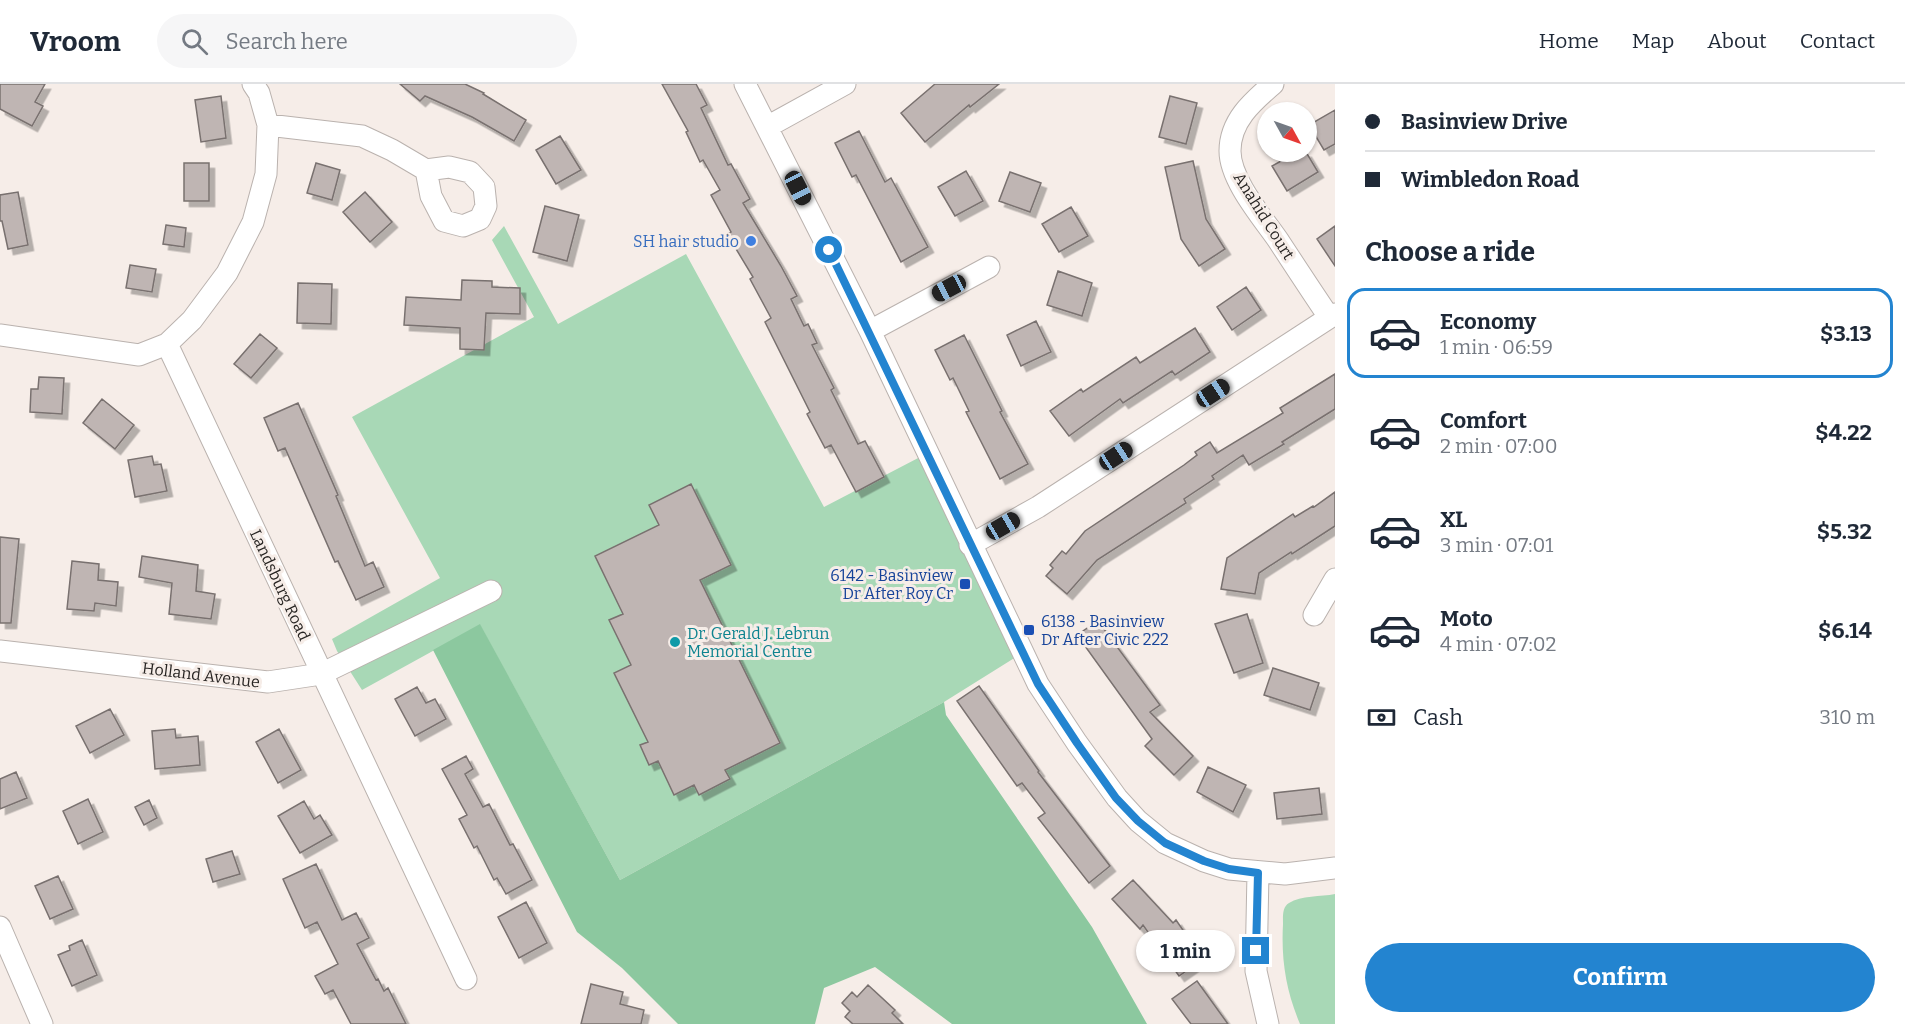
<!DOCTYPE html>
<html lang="en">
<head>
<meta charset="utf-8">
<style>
	:root { --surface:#fff; --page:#f6f6f7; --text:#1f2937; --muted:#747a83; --line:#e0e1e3; --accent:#2384d0 }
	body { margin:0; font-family:Bitter,serif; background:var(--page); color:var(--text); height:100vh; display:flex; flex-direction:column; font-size:22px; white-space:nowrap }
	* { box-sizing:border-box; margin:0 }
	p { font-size:20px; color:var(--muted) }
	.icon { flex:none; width:33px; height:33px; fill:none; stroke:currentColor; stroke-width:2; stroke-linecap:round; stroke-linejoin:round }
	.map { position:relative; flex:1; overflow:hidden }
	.panel { display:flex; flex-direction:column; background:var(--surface); width:570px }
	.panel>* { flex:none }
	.banner { display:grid; align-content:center; height:132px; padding:0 30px; background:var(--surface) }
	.needle { width:39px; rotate:130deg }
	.tools { position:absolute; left:1257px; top:18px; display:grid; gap:12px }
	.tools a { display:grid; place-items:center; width:60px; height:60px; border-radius:50%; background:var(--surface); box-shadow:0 2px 4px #0004; font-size:30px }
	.end { position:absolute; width:27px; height:27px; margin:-14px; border:8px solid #2384d0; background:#fff; box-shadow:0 0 0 3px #fff }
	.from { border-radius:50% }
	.bubble { position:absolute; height:42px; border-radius:21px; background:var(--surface); box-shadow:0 2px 4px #0004; font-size:20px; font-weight:700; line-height:42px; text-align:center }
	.car { position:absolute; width:18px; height:36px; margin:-18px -9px; border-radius:8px; box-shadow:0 0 4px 2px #0007; background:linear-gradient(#222 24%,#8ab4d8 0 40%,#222 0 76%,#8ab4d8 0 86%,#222 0) }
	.banner b { display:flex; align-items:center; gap:21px; height:57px; font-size:22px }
	.banner b+b { border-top:2px solid var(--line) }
	.banner i { width:15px; height:15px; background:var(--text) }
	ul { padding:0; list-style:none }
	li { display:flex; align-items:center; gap:18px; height:90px; margin:0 12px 9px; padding:0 18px; border:3px solid transparent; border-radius:18px }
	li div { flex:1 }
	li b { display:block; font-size:22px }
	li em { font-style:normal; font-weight:700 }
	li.selected { border-color:var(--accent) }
	li>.icon { width:54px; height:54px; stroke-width:1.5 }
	h2 { padding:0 30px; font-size:27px; line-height:72px }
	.pay { display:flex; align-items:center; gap:15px; height:66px; padding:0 30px; font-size:22px }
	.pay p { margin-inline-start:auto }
	.cta { display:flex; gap:12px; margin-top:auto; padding:12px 30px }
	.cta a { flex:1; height:69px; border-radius:36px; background:var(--accent); color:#fff; font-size:24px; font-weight:700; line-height:69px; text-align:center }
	header { display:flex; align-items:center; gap:36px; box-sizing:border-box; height:84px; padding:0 30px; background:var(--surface); border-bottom:2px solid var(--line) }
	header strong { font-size:28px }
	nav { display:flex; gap:33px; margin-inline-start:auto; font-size:21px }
	.search { width:420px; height:54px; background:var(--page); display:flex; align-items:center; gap:15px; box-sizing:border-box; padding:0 21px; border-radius:33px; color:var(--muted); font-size:22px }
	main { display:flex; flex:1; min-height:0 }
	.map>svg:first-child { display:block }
</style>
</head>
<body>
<header>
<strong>Vroom</strong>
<div class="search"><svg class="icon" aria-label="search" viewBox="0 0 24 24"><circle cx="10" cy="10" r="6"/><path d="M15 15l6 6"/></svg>Search here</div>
<nav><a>Home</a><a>Map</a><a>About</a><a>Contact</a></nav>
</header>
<main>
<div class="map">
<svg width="1335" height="940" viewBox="0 0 1335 940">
	<defs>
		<filter id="shadow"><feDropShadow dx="5.5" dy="5.5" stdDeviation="0" flood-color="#0004"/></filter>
	</defs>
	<rect width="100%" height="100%" fill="#f6ede8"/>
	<path fill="#a8d8b6" d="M504,142l54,98 128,-70 138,253 98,-51 99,198 -77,48 -324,178 -140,-255 -118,65 -25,-39 -5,-12 108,-61 -88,-161 182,-100 -42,-77z
		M1335,810v130h-35c-14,-33 -19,-64 -17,-100 0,-7 -1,-17 6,-21 12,-8 32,-6 46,-9z"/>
	<path fill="#8cc89f" d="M480,540l140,256 324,-178 2,13 146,212 55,97h-195l-77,-57 -51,21 -9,36h-137l-56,-56 -45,-36 -144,-282z"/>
	<path fill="#bfb5b3" stroke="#79716f" stroke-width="1.5" filter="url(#shadow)" d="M0,0h45l-10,18 8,4 -11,20 -32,-17z
		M400,0h65l19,9 -1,1 43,26 -12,21 -42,-24 -47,-21 -5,5z
		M662,0h34l11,21 -6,3 27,57 3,-1 19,35 -7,4 38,63 16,30 -6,3 13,27 4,-2 9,19 -5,2 22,43 -3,2 27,54 7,-3 19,36 -28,15 -25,-47 -6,3 -18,-34 3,-2 -45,-90 6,-4 -21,-39 3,-2 -26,-43 4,-2 -20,-37 9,-5 -17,-30 -3,2 -14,-30 2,-1z
		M935,0h64l-29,23 -1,-2 -44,37 -24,-29z
		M221,12l5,42 -25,4 -6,-42z
		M1170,12l27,7 -11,41 -27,-7z
		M1335,26v34l-11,6 -15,-25z
		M859,47l26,51 6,-4 37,69 -27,15 -45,-87 -4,2 -17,-34z
		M560,52l21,34 -25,14 -20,-34z
		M1297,68h9l12,20 -31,19 -15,-25z
		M1193,77l13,58 19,30 -26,17 -18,-27 -16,-72z
		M184,79h25v38h-25z
		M316,79l24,7 -8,30 -25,-7z
		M966,87l17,30 -28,15 -17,-29z
		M1010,88l31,11 -11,29 -31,-11z
		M18,108l10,53 -20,4 -6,-28h-2v-26z
		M365,108l27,30 -22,20 -27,-30z
		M545,122l34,9 -12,46 -34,-9z
		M1071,123l17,29 -29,16 -17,-28z
		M166,141l20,3 -2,19 -21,-3z
		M1335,142v40l-18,-27z
		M130,181l26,4 -4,23 -26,-4z
		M1058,187l34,12 -10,33 -35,-11z
		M462,196l30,1v6l28,1v26l-34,-1 -2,37 -24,-1v-21l-56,-3 2,-28 55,3z
		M298,199l34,1 -1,40 -34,-1z
		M1246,203l15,23 -29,20 -15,-23z
		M1036,237l15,31 -30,14 -14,-31z
		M1195,244l15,24 -35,23 -3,-4 -49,32 -3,-4 -51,37 -19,-25 31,-22 2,3 53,-35 4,6z
		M260,250l17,14 -26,30 -17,-14z
		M964,251l38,76 -2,1 28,52 -28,15 -34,-67 3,-1 -16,-33 -3,2 -15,-30z
		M1335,290v35l-53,33 2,2 -35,21 -6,-10 -31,21 2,3 -30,20 2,4 -89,57 -30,34 -21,-18 7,-8 -3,-3 12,-14 4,3 19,-23 99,-66 13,-10 -2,-3 15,-10 7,11 66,-40 -3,-5z
		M39,293l25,1 -2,36 -32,-2 1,-23h7z
		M102,315l32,26 -19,24 -32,-26z
		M298,319l40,92 -2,1 29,70 8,-4 11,25 -28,13 -18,-39 -3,1 -50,-114 -7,3 -14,-33z
		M152,372l2,9 7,-1 6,27 -32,6 -7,-37z
		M691,400l40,81 -31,15 80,163 -55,27 5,9 -31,16 -5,-10 -20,10 -16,-34 -9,4 -9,-20 8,-3 -34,-69 17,-8 -22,-45 14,-6 -28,-58 64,-31 -10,-20z
		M1335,408v34l-43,28 -1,-2 -32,21 -4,21 -34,-5 6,-31 66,-44 2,3 18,-11 1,1z
		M0,453l19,2 -8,84h-11z
		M142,472l56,9 -2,26 19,3 -4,25 -42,-5 3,-31 -33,-6z
		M72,477l27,3 -1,16 20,2 -2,24 -21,-3 -1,8 -27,-2z
		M1247,530l16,49 -29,10 -19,-49z
		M1092,541l4,4 5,-4 59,80 -10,7 43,44 -19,19 -29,-29 7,-7 -75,-104z
		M1273,584l46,15 -9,27 -46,-15z
		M979,602l60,85 -1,1 72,94 -21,17 -51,-65 7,-5 -23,-30 -5,3 -60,-85z
		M417,603l9,16 9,-4 11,20 -31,17 -20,-37z
		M110,625l14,26 -34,18 -14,-27z
		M175,645l1,9 22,-2 2,29 -45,4 -3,-38z
		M279,645l22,41 -23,13 -22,-41z
		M466,672l7,13 -8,5 18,33 6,-3 21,41 3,-1 19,36 -26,14 -9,-16 -3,2 -17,-34 -3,2 -15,-29 8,-4 -25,-46z
		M1208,683l38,18 -13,27 -36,-20z
		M16,688l11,26 -27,11v-30z
		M1319,704l3,26 -45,5 -3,-26z
		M88,715l15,33 -25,12 -15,-33z
		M149,716l8,18 -13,7 -9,-18z
		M304,717l10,18 6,-4 12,20 -32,18 -22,-37z
		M232,767l8,23 -27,8 -7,-23z
		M316,780l26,56 14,-7 13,25 -12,6 19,36 2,-1 6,12 4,-3 18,36h-55l-18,-34 -8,4 -10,-18 23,-12 -21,-42 -12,6 -22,-49z
		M58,792l15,33 -23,10 -15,-33z
		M1133,796l40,43 3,-3 27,39 -24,17 -36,-51 -3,4 -28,-30z
		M526,818l21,41 -28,15 -21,-41z
		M82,856l15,35 -25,11 -14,-31 12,-5 -1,-4z
		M1197,897l31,43h-37l-19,-25z
		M591,900l32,8 -3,12 24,6 -3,14h-60z
		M868,901l27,25 -3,3 11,11h-50l-8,-7 5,-6 -8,-8 10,-11 5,5z"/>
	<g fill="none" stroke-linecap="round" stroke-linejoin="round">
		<g stroke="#bab2ae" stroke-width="23">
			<path id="minor" d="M745,0l125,247 168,353 39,59 40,55 21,23 27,22 39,18 25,8 56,5 50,-6
				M1273,0c-21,18 -43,37 -43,67 0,29 32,66 48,89 17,26 34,52 51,77
				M268,41l94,11 30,14 34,20 5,26 13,25 19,5 17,-7 6,-13 -2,-19 -14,-15 -21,-5 -23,3
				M767,43l78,-43
				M870,247l119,-64
				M0,251l139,20 28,-11 25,-24 35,-47 26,-51 13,-48 2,-49 -9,-32 -6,-9
				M167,260l299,635
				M970,461l68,-38 297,-193
				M1314,531l21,-36
				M0,567l268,31 53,-8 170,-83
				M1258,789l-2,98 12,53
				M0,843l42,97"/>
		</g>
		<use href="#minor" stroke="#fff" stroke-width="21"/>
	</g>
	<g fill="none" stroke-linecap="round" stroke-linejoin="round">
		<path stroke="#2384d0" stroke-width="8" d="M829,166l209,434 39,59 39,55 22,23 27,22 39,18 25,8 29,4 -2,78"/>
	</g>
	<circle fill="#3f7fe0" stroke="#f6ede8" stroke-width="2" cx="751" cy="157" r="6"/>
	<g fill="#1a4fb4" stroke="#f6ede8" stroke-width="2">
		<rect x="959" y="494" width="12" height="12" rx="3"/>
		<rect x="1023" y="540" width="12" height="12" rx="3"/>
	</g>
	<circle fill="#0f9aa8" stroke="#f6ede8" stroke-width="2" cx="675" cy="558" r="6"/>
	<g text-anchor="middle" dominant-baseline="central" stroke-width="6" stroke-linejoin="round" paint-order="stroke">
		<g font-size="16" fill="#272422" stroke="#f6ede8">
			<text transform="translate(1264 132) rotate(58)">Anahid Court</text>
			<text transform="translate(280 501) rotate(65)">Landsburg Road</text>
			<text transform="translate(201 591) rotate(7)">Holland Avenue</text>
		</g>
		<g font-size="16" fill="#366cbe" stroke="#f6ede8" text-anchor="end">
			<text x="739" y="157">SH hair studio</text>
		</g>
		<g font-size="16" fill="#164399" stroke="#f6ede8" text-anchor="end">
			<text x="953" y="491">6142 - Basinview<tspan x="953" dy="18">Dr After Roy Cr</tspan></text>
			<text x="1041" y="537" text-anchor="start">6138 - Basinview<tspan x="1041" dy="18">Dr After Civic 222</tspan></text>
		</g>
		<g font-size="16" fill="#0d838f" stroke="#f6ede8" text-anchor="start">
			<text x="687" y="549">Dr. Gerald J. Lebrun<tspan x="687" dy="18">Memorial Centre</tspan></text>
		</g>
	</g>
</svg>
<div class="tools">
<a><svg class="needle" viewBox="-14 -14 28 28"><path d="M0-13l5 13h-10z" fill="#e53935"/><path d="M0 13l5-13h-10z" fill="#747a83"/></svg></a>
</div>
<i class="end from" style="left:829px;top:166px"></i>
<i class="end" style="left:1256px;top:867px"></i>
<div class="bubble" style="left:1136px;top:846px;width:99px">1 min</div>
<i class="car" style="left:798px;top:104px;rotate:153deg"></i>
<i class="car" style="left:949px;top:204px;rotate:242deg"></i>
<i class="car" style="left:1213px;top:309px;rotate:57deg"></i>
<i class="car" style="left:1116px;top:372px;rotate:57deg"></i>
<i class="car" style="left:1003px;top:442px;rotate:60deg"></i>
</div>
<section class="panel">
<div class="banner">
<b><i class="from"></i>Basinview Drive</b>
<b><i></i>Wimbledon Road</b>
</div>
<h2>Choose a ride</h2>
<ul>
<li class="selected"><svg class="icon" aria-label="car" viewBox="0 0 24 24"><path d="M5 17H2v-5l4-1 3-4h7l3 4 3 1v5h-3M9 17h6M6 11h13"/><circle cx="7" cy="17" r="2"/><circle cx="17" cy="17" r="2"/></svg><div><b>Economy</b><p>1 min · 06:59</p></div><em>$3.13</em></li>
<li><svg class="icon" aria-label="car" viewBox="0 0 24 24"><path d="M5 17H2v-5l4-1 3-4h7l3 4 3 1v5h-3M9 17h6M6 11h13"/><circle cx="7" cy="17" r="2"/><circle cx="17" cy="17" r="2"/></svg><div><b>Comfort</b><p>2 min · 07:00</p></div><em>$4.22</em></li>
<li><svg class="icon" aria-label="car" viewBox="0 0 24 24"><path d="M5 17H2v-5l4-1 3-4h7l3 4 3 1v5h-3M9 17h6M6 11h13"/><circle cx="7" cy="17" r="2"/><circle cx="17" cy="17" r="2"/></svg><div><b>XL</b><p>3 min · 07:01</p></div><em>$5.32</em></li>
<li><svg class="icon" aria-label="car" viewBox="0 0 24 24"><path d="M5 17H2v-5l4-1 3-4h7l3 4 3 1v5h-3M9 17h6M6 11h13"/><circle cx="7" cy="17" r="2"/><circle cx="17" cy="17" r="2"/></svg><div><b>Moto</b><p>4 min · 07:02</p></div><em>$6.14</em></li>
</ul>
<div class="pay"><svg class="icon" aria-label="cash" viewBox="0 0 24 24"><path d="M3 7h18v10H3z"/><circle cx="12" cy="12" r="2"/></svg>Cash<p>310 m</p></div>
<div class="cta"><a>Confirm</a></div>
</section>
</main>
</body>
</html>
